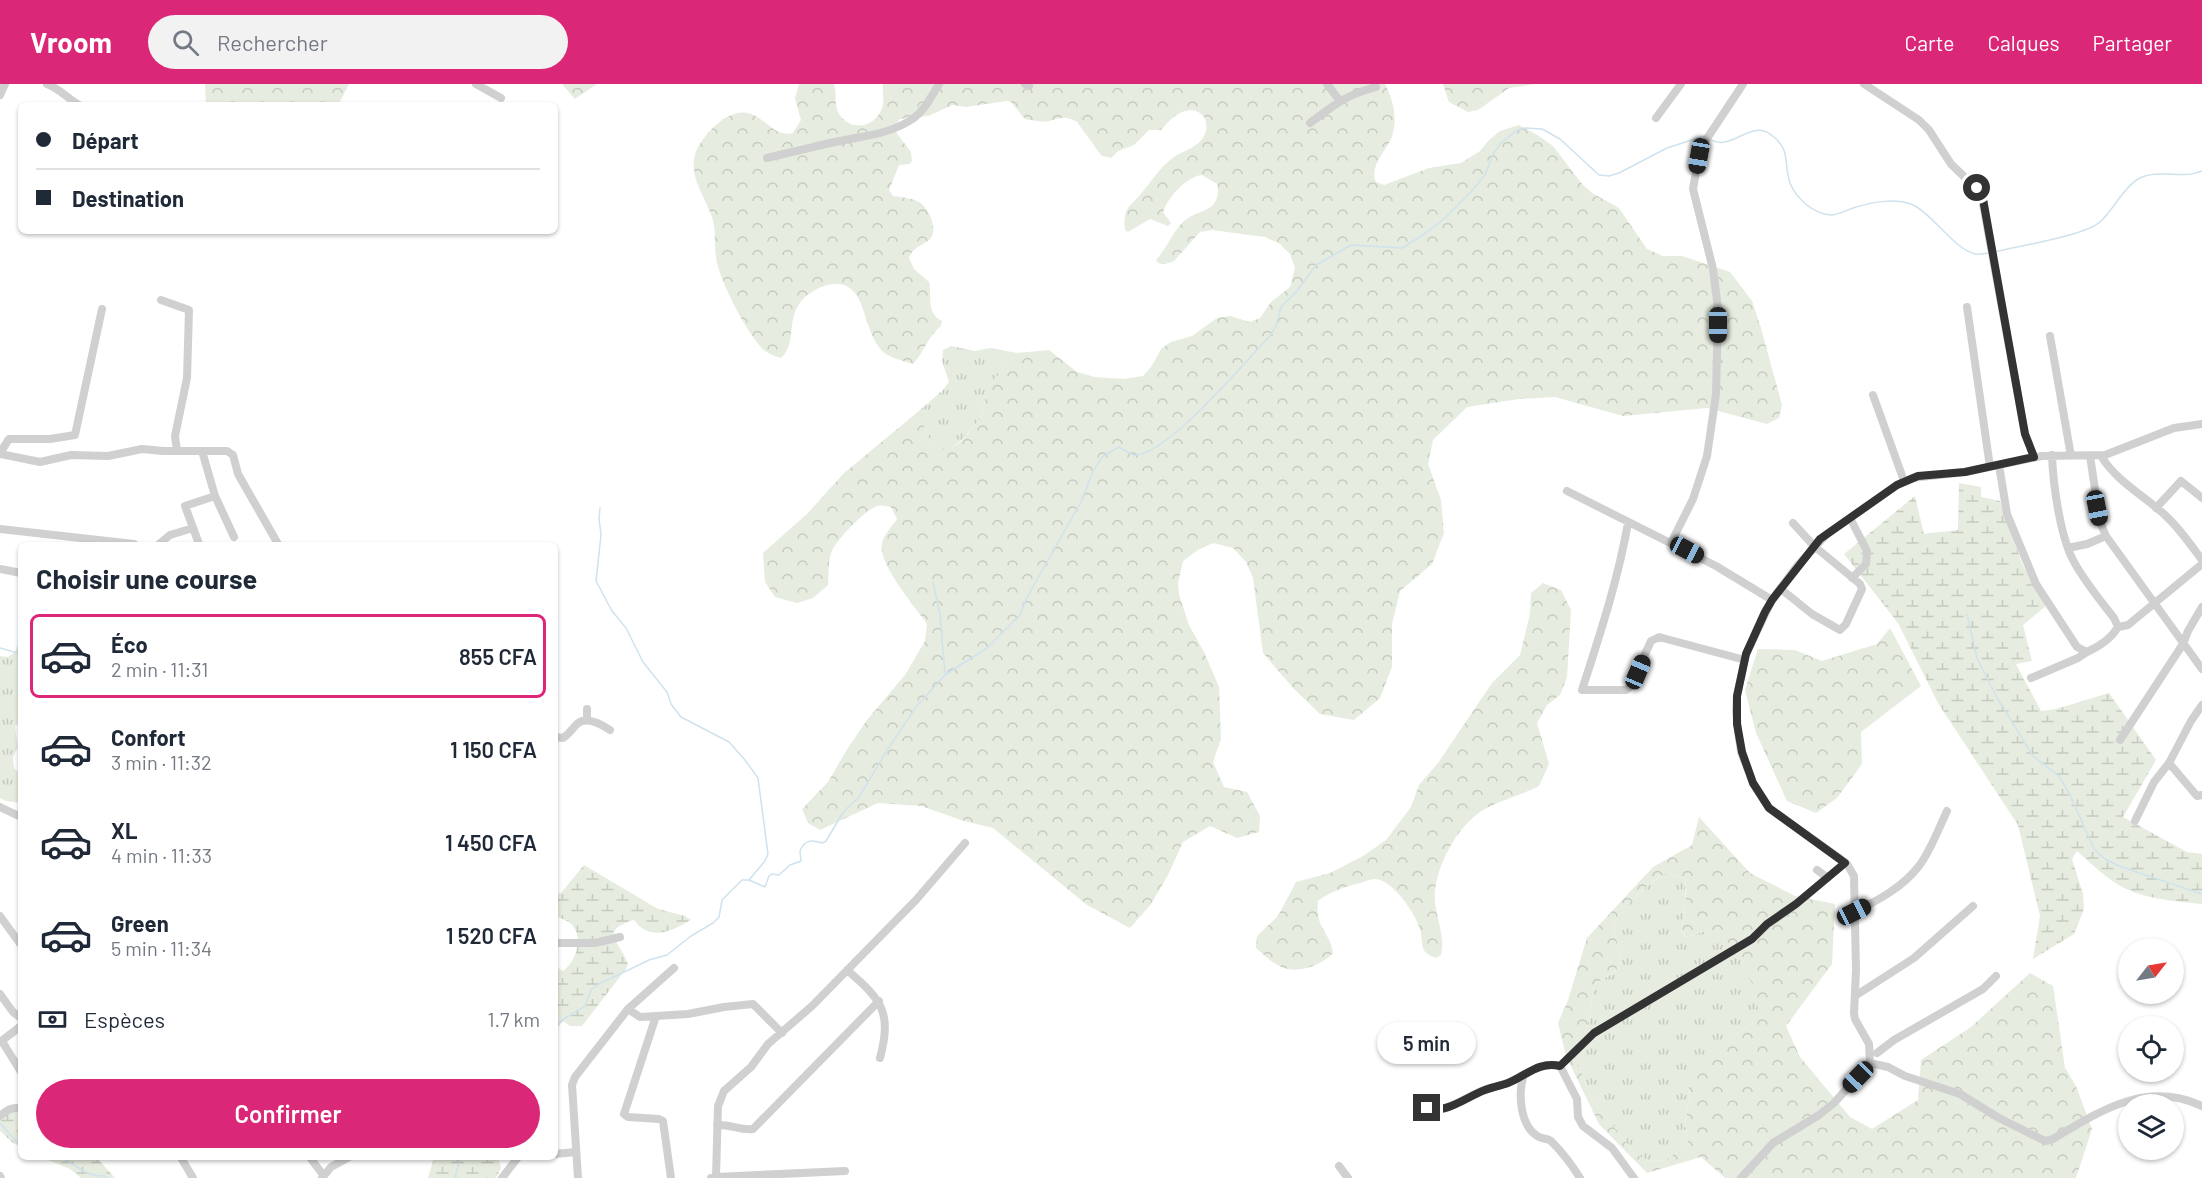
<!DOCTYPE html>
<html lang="fr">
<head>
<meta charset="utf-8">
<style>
	:root { --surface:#fff; --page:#f2f2f3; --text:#1f2937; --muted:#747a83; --line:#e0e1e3; --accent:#db2777 }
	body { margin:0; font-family:Barlow,sans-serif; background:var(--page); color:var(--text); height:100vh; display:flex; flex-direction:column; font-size:22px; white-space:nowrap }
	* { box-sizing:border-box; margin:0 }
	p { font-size:20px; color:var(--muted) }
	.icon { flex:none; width:33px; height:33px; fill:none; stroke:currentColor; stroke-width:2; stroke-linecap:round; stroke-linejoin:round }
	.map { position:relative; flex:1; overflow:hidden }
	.drawer { position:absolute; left:18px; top:458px; width:540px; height:618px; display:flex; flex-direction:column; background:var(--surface); border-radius:9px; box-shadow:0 2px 4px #0004 }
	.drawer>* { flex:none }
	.banner { position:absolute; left:18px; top:18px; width:540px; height:132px; border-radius:9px; box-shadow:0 2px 4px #0004; display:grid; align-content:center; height:132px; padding:0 18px; background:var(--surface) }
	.needle { width:39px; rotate:59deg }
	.controls { position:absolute; left:2118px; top:854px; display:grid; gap:12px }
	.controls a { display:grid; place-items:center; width:66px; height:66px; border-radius:50%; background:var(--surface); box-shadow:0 2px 4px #0004; font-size:30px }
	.end { position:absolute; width:27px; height:27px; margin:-14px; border:8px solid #333; background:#fff; box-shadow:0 0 0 3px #fff }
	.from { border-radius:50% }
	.bubble { position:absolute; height:42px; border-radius:21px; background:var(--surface); box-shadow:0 2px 4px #0004; font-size:20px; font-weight:600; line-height:42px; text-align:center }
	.car { position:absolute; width:18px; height:36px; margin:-18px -9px; border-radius:8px; box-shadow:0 0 4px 2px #0007; background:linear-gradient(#222 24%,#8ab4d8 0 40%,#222 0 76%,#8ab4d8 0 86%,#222 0) }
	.banner b { display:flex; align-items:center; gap:21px; height:57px; font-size:22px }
	.banner b+b { border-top:2px solid var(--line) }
	.banner i { width:15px; height:15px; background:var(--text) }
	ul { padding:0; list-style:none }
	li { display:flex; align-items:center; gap:18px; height:84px; margin:0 12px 9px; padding:0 6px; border:3px solid transparent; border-radius:9px }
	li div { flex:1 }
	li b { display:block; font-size:22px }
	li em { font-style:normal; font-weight:600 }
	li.current { border-color:var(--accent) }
	li>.icon { width:54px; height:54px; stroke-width:1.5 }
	h2 { padding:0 18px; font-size:27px; line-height:72px }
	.pay { display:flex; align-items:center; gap:15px; height:66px; padding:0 18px; font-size:22px }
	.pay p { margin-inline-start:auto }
	.action { display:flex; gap:12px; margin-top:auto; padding:12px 18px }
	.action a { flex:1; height:69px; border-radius:36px; background:var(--accent); color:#fff; font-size:24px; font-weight:600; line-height:69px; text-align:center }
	header { display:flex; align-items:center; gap:36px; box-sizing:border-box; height:84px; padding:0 30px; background:var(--accent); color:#fff }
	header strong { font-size:28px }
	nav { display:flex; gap:33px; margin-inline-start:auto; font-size:21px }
	.search { width:420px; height:54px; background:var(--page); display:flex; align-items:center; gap:15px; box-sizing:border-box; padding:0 21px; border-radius:33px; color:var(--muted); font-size:22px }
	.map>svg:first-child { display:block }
</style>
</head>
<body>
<header>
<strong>Vroom</strong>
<div class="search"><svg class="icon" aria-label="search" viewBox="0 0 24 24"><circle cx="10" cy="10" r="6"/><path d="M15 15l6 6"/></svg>Rechercher</div>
<nav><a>Carte</a><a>Calques</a><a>Partager</a></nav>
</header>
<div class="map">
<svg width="2202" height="1094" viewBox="0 0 2202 1094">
	<defs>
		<pattern id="grass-tufts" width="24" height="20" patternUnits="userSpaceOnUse" patternTransform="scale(1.5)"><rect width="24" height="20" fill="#e6ecdf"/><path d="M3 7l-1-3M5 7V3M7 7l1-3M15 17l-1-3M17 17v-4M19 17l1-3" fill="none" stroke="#c6cbc0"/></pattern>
		<pattern id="forest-crowns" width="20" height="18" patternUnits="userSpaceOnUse" patternTransform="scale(1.5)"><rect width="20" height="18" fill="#e6ecdf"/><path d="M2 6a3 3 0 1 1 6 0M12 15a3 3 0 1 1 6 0" fill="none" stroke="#c6cbc0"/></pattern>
		<pattern id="wetland-marsh" width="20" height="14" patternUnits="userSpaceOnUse" patternTransform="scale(1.5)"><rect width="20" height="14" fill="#e6ecdf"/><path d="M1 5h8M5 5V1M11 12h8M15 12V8" fill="none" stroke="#c6cbc0"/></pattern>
	</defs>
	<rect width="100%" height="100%" fill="#fff"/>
	<path fill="url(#grass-tufts)" d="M951,262l24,5 15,-3 27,5 -29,34 -8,32 -18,21 -12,9 -10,1 -9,-7 -7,-17 -11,-10 30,-26 6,-8 -7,-21 1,-11z
		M21,553v85l-6,4 3,21 -5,10 1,11 7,7v28l-15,-2 -6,-3v-142l8,1 7,-5z
		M1664,790h6l15,5 1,24 -5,27 5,8c10,-4 21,-10 31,-5 18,10 48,64 40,84 -4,9 -15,12 -22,18 -17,14 -32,34 -47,50l2,11 -5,28 3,16 -1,5 -21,15 -16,1 -15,-7 -45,-58 -10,-27 -4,-5v-12l11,-24 7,-42c8,-9 25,-12 27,-25 1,-11 -7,-22 -7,-33 0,-16 37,-45 50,-54z"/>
	<path fill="url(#forest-crowns)" fill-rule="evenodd" d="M205,0h144l-11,21h-132z
		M562,0h35l-22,15z
		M799,0h35c3,9 0,20 4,28 10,20 37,17 44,-4 3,-8 0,-16 1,-24h502c9,17 13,37 6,55 -6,13 -22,28 -15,43l8,3 45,-17 32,-5 19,-12 9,-11 11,-9 19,-6 20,11 14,10 29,38 10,9 27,15 28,41 16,7h19l48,16 22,29 9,27 21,77 -3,13 -12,6 -60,-16 -84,8 -68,-19 -36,2 -52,8 -34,33 -5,24 13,36 3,33 -12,31 -32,27 -8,33v43l-12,31 -26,22 -34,-6 -26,-25 -31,-36 -10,-75 -7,-16 -13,-14 -20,-5 -15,7 -15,11 -5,22 1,12 10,30 16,29 14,33 2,52 -8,23 11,25 23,5 13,24 -1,16 -22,6 -27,-12 -27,16 -15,33 -17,29 -21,24 -43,-23 -94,-77 -29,-7 -43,-15 -43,-3 -58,27 -12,-7 -6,-14 26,-27 18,-31 21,-31 38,-45 20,-34 2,-17c-12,-18 -50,-61 -45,-81 2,-8 10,-17 15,-24l-6,-12c-5,-1 -10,-2 -14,-1 -12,4 -42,35 -46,47 -3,10 -2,22 -3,32l-15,13 -16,5 -22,-6 -10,-15 -2,-29 45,-40 36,-40 69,-57 11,10 7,17 9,7 10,-1 12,-8 18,-22 8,-32 29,-34 32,-3 28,22 18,5 29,2 19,-3 8,-9 11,-19 9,-6 21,-6 25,-18 13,-2 20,6 10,-4 11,-16 19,-15 5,-19 -5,-14 -10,-10 -15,-7 -53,-7 -12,2 -26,29 -9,3 -7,-1 -2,-3c11,-12 16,-27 27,-38 8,-8 20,-9 29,-16 6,-6 7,-15 5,-22l-15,-9c-16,2 -34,22 -39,37l8,11 -3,3 -18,-7 -22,13 -3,-2c-1,-7 -1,-15 3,-22 3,-5 9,-9 12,-13 11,-13 20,-28 34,-38 10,-7 24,-9 30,-21 8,-16 -4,-31 -22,-24 -9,4 -15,11 -21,18h-12l-15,15 -16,6 -7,7 -10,-3 -24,-33c-11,-7 -17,-4 -28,-1 -7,2 -17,-1 -24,-2l-14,-17 -4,-1 -41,6 -13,-2 -25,11 -28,3 -5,7v5l16,21 1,9 -2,3 -11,1 -10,25 4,6c8,1 17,2 24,5 11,4 22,29 13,38 -7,7 -17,7 -21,19l5,11 15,13c3,15 -3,31 13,39l-1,5c-13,10 -17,26 -28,38 -9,-3 -19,-5 -27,-10 -24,-18 -17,-65 -46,-70 -7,-1 -17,2 -23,5 -38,19 -16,52 -36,69 -7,-2 -12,-4 -17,-8 -16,-14 -46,-72 -48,-93 -2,-13 0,-25 -3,-37 -6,-20 -22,-39 -19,-61 2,-15 20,-35 33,-42 33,-18 41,23 66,16l8,-13 -6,-22z
		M1443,0h92l-26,4 -31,22 -10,2 -19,-10z
		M1543,499l18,7 10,20 -4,67 -7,18 -13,10 -10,18 12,41 -10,22c-17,9 -45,16 -59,26 -24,17 -42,51 -45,79 -2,23 11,42 6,64l-5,3c-18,-6 -12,-14 -16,-29 -5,-16 -27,-49 -45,-50 -6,0 -13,4 -19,5 -14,4 -26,8 -38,17 -3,28 12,30 15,52 -11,12 -32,20 -49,15 -10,-3 -20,-13 -28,-20l1,-12 21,-20 18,-34 34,-9 33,-17 23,-16 25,-33 8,-22 19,-22 54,-80 28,-28 10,-41 1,-21z
		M1890,544l31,58 -60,46 1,32 -25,34 -21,15 -29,-12 -31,-68 -11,-43 13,-41 37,1 27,11 55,-17z
		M1699,733l51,56 45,23 40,8 -3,60 -46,62 14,31 50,60 22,12 46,-29 3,-40 50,-33 59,-54 23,13 12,82 11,18 16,43 -16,49h-351l-24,-21 -54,16 -48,-49 -33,-68 -8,-33 10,-23 19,-62 66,-71 39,-22zM1664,790h6l15,5c3,18 0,33 -4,50l5,9c10,-4 20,-10 31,-5 18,10 48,64 39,85 -3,8 -14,11 -21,17 -17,13 -32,29 -46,45l-1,5 2,11 -5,28 3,16 -1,5 -21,15 -16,1 -15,-7 -45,-58 -10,-27 -4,-5v-12l11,-24 7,-42c8,-9 24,-12 27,-25 1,-11 -7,-22 -7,-33 0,-15 36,-45 50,-54z"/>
	<path fill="url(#wetland-marsh)" d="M1959,399l22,4v10l19,4 23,65 24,39 -24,20 9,36 -16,3 25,47 15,-2 53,-16 47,67 -33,57 64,35 15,2v50c-28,-3 -64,-5 -88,-22 -13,-9 -25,-20 -37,-31l-5,8 11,35 1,15 -10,25 -41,25 7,-43 -22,-91 -80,-122 -40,-80 -54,-69 71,-58 9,38 34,-4z
		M584,781l74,44 27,7 6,4c-19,11 -41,22 -57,0 -37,11 -14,21 -6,44l-2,5 -44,57h-12l-7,-5 -8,9v-64l8,5c14,-10 22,-37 6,-49 -3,-2 -10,-4 -14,-6v-22l6,-1z
		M12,1028h5l4,11v23l-7,-2 -14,-13v-13z
		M41,1073h51l6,2 17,19h-34l-11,-9z
		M431,1073h67l3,11 -5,10h-68l5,-17z"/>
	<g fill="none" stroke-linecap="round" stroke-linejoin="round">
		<path stroke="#cfe2ee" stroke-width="1.5" d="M1711,56c21,11 39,-20 59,-6 22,15 13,29 20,49 6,15 23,31 41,32 7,0 16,-5 22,-7 18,-6 44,-11 62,-2 19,10 41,45 61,48 4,1 10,-1 14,-1
			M1994,168c23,-6 92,-16 107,-31 12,-11 23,-34 37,-42 20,-11 44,1 64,-8
			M600,424l-1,11 2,16 -5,46 16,30 14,17 17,34 24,30 4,12 10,13 48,25 16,18 13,18 10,76 -3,7 -16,19
			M933,498l7,33 5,59
			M1967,530l10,44 19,38 37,60 26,20 11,19 24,54 11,10 14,7 83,28
			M0,564l21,6
			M555,945l7,-9 23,-14 6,-16 8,-6 50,-24 18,-5 24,-19 22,-13 6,-6 3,-17 20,-20h7l16,7 4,-11 3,-2 7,1 11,-10 11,-4 -1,-10c5,-12 12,-11 22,-8l4,-2 18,-30 15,-14 27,-45 30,-45 29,-32 42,-27 33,-33 6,-16 56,-99 11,-29 10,-15 16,-9c5,3 10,7 16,8 33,0 110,-94 135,-119l6,-10 5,-19 16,-16 19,-26 35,-20 51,3 21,-13 22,-17 25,-25 15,-18 8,-21 8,-11 15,-12 9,-3 17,1 18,10 39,36 10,1 10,-3 48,-25 37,-12
			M0,1039l21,24
			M56,1072c20,6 26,21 49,20l3,2
			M455,1094l6,-22"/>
		<path stroke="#d0d0d0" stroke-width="8" d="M47,0c13,5 20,14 32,21
			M476,0l25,14
			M1025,0l4,2
			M1327,0l13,17
			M1864,0l55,36 10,10 22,34 30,29 44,241 9,23
			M0,11l5,-11
			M1656,34l25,-34
			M1310,39c25,-19 34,-27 66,-36l-2,-3
			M767,74c25,-6 49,-12 73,-17 24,-5 49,-7 71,-21 13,-8 20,-23 28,-36
			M161,216l28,10 -2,68 -12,58 2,15
			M1967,223l23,160
			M2050,252l21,120
			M1873,311l31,86
			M202,367l13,45 19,41
			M0,369l9,-14h41l25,-4 27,-126
			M0,370l40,8 31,-7 37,1 34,-7 21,2h64l6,4 5,19 40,70
			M2052,371c1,29 8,80 21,105 11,21 27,40 41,58l4,9 10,-2 74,-61
			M2090,372l10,66 6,14 96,133
			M2101,372c16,26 44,40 65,60 14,13 25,29 36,44
			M1999,381l8,49 29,70 41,63 10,5c13,-6 24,-13 31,-25
			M1567,407l149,75 56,34
			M2156,424l25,-27 21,17
			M1850,434l17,33 -1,13 -14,14
			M1628,439c-10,57 -28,111 -46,167h44l4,-3 21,-46 8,-4 86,23
			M0,445l134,15
			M1671,459l22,-44 14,-43 9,-62 2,-85 -5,-40 -20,-80 6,-33 5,-13 39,-59
			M159,460l11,-9 23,-7
			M199,460l-14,-38 30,-10
			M2068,464l19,-4 19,-8
			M0,485l21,4
			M1781,505l31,25 28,16 6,-6 16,-35 -2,-5 -46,-38 -21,-23
			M2031,594l47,-20 9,-6
			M2202,621l-11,16 -22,42 28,33 5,-1
			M587,625v11
			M555,653l8,1c6,-4 9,-9 14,-14 9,-8 24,0 33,6
			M2120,656l63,-96 5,-13 14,-24
			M0,723l21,10
			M2135,737l19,-39 15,-19
			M1817,786l11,8
			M1854,828c23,-11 49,-25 65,-46 12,-16 19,-36 28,-55
			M0,832l21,29
			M555,859h40l25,-6
			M847,886c35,30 45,42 33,88
			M0,910l13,18 8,6
			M1855,912l59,-38 59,-52
			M628,925l12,8 48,-3 36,-7 29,-3 29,29
			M656,932l-32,98 4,3 31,2 4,2 8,57
			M2,957l19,31
			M0,958l21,-16
			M1877,969l17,-13 89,-51 13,-13
			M1870,979l18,4 17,9 55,18 39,24 46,23 8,-2c47,-28 93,-59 149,-33
			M1560,982l34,-33 158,-94 15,-14 29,-21 49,-41
			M1524,990c-6,18 -5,52 15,63 4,2 8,1 12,4 11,11 21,24 29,37
			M1421,1017c3,3 5,8 10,9 15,2 39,-15 53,-20 8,-3 16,-4 23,-7 19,-7 31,-22 53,-17l17,33 1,18 5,9 29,22 22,30
			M0,1032c6,-5 12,-10 21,-7
			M717,1041c13,-1 24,6 36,4l126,-128
			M555,1070l21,-2
			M180,1072l13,22
			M309,1072l14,19
			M1339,1082l9,12
			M0,1092l1,2
			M716,1093l129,-6
			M322,1094l9,-11 20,-11
			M502,1094l17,-22
			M578,1094l-6,-93 3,-8 53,-68 46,-41
			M711,1094l5,-1 2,-71 6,-15 27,-24 17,-23 44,-38 104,-106 49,-57
			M1741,1094l32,-35 46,-28 15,-12 36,-40 -1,-19 -14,-25 -1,-6 2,-43 -2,-94 -7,-12 -9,-7 -69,-49 -16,-25 -12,-31 -2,-14 -3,-27 1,-15 9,-42 26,-54 25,-34 30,-32 70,-49 15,-7 53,-6 77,-16 63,-1 69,-27 28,-4"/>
	</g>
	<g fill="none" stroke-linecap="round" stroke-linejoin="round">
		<path stroke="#333" stroke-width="8" d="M1427,1024c18,7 41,-12 58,-18 7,-3 15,-4 23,-7 18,-7 30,-22 52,-17l34,-33 158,-94 15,-15 29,-20 49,-41 -76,-55 -16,-25 -11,-31 -5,-28v-28l9,-42 19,-42 7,-12 48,-61 77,-54 21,-9 47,-4 69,-15 -9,-23 -42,-235 -6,-11"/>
	</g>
</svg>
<div class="controls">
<a><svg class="needle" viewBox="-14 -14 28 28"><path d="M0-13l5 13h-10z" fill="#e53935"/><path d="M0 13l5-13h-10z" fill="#747a83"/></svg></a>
<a><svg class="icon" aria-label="locate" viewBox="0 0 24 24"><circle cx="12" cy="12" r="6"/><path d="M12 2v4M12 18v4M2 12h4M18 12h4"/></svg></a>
<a><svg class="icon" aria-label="layers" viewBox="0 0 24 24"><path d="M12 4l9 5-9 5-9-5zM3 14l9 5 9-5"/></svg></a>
</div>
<i class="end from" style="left:1977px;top:104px"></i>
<i class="end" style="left:1427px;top:1024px"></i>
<div class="bubble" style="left:1377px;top:938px;width:99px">5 min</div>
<i class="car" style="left:1699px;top:72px;rotate:190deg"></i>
<i class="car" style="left:1718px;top:241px;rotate:180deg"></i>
<i class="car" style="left:2097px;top:424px;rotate:169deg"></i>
<i class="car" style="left:1687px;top:466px;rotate:118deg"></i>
<i class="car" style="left:1638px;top:588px;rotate:23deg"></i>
<i class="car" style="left:1854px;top:828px;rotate:63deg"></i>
<i class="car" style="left:1858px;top:993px;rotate:224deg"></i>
<div class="banner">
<b><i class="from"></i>Départ</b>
<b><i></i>Destination</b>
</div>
<section class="drawer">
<h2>Choisir une course</h2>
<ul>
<li class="current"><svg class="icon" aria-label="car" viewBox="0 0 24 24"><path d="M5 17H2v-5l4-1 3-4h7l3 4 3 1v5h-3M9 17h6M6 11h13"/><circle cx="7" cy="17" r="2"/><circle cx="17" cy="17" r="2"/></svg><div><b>Éco</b><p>2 min · 11:31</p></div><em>855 CFA</em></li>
<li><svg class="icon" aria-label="car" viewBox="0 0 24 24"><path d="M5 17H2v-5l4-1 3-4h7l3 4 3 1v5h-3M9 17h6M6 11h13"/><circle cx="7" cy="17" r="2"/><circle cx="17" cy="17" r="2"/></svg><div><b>Confort</b><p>3 min · 11:32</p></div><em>1 150 CFA</em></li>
<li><svg class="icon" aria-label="car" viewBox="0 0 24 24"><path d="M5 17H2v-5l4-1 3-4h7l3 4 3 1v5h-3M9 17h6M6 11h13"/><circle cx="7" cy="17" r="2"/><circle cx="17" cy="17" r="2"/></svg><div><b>XL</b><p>4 min · 11:33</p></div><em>1 450 CFA</em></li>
<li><svg class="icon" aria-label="car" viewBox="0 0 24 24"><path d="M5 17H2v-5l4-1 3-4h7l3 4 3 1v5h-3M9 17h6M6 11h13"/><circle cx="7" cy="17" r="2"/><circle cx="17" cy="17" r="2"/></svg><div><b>Green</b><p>5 min · 11:34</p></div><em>1 520 CFA</em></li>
</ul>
<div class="pay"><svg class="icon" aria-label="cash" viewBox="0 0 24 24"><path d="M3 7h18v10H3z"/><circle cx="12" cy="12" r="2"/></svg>Espèces<p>1.7 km</p></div>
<div class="action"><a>Confirmer</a></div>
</section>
</div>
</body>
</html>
